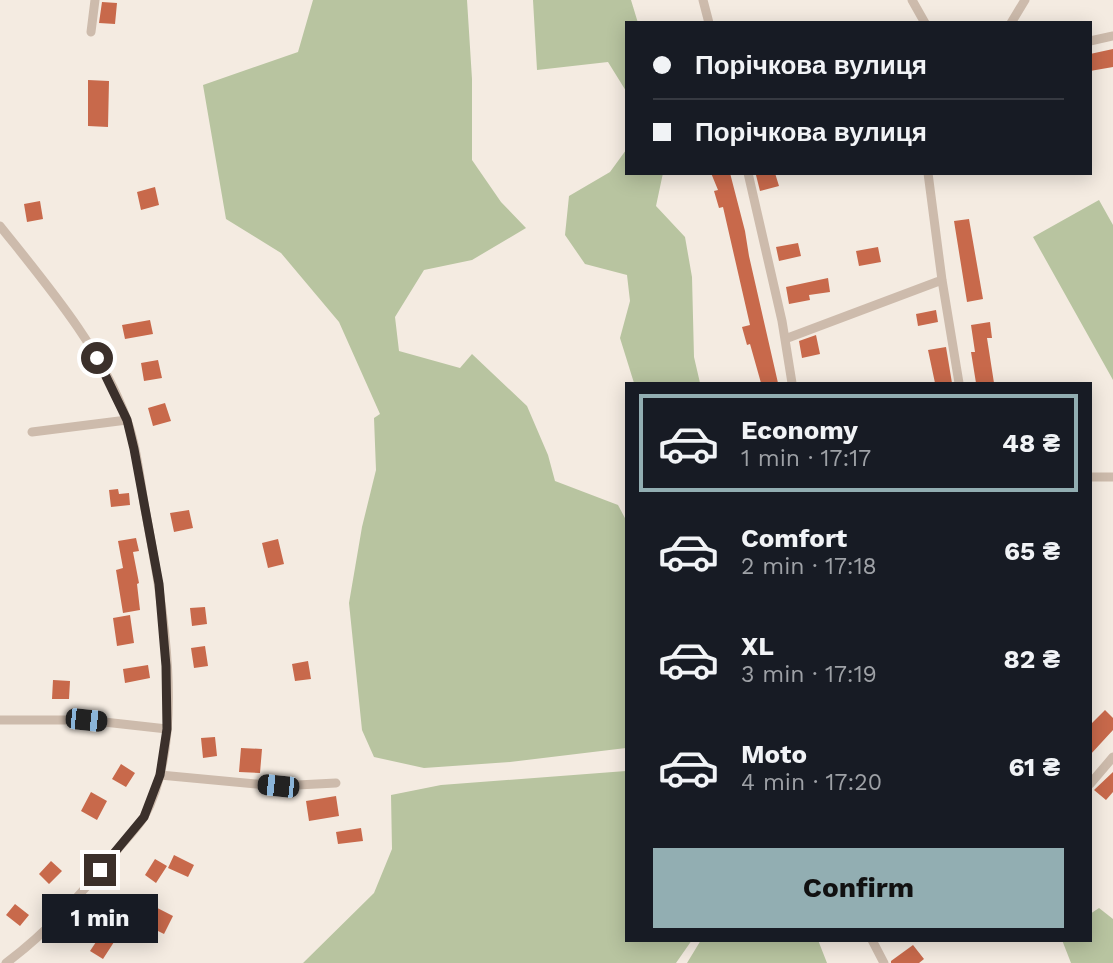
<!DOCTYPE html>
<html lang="en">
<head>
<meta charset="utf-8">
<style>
	:root { --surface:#171b24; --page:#242831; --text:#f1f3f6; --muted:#9ea1a6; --line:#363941; --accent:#92aeb2 }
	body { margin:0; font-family:"Work Sans",sans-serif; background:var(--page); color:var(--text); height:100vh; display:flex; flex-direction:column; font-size:26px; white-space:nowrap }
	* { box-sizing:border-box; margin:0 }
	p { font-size:23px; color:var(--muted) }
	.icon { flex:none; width:38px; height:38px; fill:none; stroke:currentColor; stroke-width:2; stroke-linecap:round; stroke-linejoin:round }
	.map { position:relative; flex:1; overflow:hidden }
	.side { position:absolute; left:625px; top:382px; width:467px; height:560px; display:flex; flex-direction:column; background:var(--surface); border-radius:0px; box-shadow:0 4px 18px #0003 }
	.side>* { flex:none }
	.top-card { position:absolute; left:625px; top:21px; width:467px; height:154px; border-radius:0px; box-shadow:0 4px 18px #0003; display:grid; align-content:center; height:154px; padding:0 28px; background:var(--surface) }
	.end { position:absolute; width:32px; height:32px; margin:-16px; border:9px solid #3b302b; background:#fff; box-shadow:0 0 0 4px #fff }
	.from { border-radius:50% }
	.bubble { position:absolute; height:49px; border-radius:0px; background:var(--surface); box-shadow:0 4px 18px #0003; font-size:23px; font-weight:700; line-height:49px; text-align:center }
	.car { position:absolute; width:21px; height:42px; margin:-21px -10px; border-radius:9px; box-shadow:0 0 5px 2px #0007; background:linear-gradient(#222 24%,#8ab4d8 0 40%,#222 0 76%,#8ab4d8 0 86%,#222 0) }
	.top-card b { display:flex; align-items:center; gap:24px; height:66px; font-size:26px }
	.top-card b+b { border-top:2px solid var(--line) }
	.top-card i { width:18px; height:18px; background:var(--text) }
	ul { padding:12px 0 0; list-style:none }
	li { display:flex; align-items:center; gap:21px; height:98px; margin:0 14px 10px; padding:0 14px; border:4px solid transparent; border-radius:0px }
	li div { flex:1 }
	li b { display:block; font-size:26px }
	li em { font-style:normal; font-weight:700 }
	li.current { border-color:var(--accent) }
	li>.icon { width:63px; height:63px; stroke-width:1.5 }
	.cta { display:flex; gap:14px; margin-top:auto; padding:14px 28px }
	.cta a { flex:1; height:80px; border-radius:0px; background:var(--accent); color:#111; font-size:28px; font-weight:700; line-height:80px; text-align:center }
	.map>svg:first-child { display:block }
</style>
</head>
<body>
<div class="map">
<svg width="1113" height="963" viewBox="0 0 1113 963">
	<rect width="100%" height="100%" fill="#f4ebe1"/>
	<path fill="#b8c4a0" d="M313,0h154l5,79v81l29,42 25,26 -54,32 -48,10 -29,47 4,34 61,17 12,-14 55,52 21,49 7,26 63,24 8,15v228l-116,14 -86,6 -50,-11 -12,-27 -13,-127 13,-76 14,-57 -2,-52 6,-4 -41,-92 -58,-69 -55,-34 -23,-134 95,-33z
		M533,0h98l7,23h-12v68l-18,-29 -71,8z
		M626,150v23h37l-7,33 29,31 7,40 2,80 6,26h-66l-14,-45 10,-37 -3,-26 -42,-11 -20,-29 4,-39 41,-24z
		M1099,200l14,25v155l-80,-143z
		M626,771v169h66l-16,23h-373l71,-70 18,-44 -1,-54 50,-10z
		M1099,908l14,11v44h-42l-9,-23h28v-26z
		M701,940h117l9,23h-140z"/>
	<path fill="#c8694b" d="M102,2l15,1 -2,21 -16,-1z
		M1113,49v18l-23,4v-17z
		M88,80l21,1 -1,46 -20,-1z
		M711,173h19l15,58 4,25 29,127h-17l-11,-39 -3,1 -5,-18 8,-2 -27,-118 -4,1 -5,-17 4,-1z
		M764,173h11l4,13 -19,5 -4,-16z
		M155,187l4,18 -18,5 -4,-18z
		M40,201l3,18 -16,3 -3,-18z
		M969,219l14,80 -16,3 -13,-81z
		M798,243l3,13 -22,5 -3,-14z
		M878,247l3,15 -22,4 -3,-15z
		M828,278l2,14 -21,3 1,5 -21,4 -3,-17z
		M936,310l2,12 -20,4 -2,-12z
		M150,320l3,14 -28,5 -3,-14z
		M990,322l2,16h-5l7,45h-18l-5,-31h4l-4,-27z
		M816,335l4,19 -18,4 -3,-17z
		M946,347l6,36h-17l-7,-33z
		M158,360l4,18 -18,3 -3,-18z
		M165,403l6,18 -18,5 -5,-18z
		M118,489l1,5 10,-1 1,12 -19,2 -2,-17z
		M189,510l4,18 -19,4 -4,-19z
		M136,538l3,13 -6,1 6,31 -2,1 3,26 -17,3 -7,-43 7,-2 -5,-27z
		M278,539l6,25 -16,4 -6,-25z
		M205,607l2,17 -15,2 -2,-18z
		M130,615l4,28 -17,3 -4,-28z
		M205,646l3,20 -14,2 -3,-20z
		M308,661l3,18 -16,2 -3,-17z
		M148,665l2,13 -25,5 -2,-14z
		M53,680l17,1 -1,18h-17z
		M1105,710l8,8v12l-23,25v-30z
		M215,737l2,19 -14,2 -2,-20z
		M241,748l21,1 -2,24 -21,-1z
		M121,764l14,9 -9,14 -14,-8z
		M1113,772v20l-7,8 -12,-10z
		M91,792l16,9 -10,19 -16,-9z
		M336,796l3,20 -30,5 -3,-20z
		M361,828l2,13 -25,3 -2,-12z
		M174,855l20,10 -6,12 -20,-9z
		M155,859l12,7 -11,17 -11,-8z
		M51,861l11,10 -13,13 -10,-10z
		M132,895l41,21 -9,18 -18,-9 3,-6 -24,-12z
		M15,904l14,11 -9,11 -14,-11z
		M102,933l12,9 -11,17 -13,-8z
		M913,945l11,14 -5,4h-28v-2z"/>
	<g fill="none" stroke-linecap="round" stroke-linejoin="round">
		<path stroke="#cdbbac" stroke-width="9" d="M703,0l6,23
			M912,0l13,23
			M1011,23l14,-23
			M91,32l4,-32
			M1090,41l23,-5
			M748,173l34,148 10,62
			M928,173l14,107 17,103
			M0,226c47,59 101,122 127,194 10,28 13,60 18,89 16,86 44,227 -1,308 -8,13 -21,25 -30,37 -33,40 -66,78 -108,109
			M785,339l157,-59
			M32,432l95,-12
			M1090,477h23
			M0,720h86l81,9
			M160,775l118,11 58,-3
			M1090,784l23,-27
			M872,940l12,23"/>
	</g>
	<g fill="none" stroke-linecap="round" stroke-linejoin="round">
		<path stroke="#3b302b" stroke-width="9" d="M97,358l30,62 7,29 25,135 7,82 1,63 -7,46 -16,42 -44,53"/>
	</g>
</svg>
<i class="end from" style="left:97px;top:358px"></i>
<i class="end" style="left:100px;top:870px"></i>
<div class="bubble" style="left:42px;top:894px;width:116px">1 min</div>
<i class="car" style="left:86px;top:720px;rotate:96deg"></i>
<i class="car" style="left:278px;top:786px;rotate:276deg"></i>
<div class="top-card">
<b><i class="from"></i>Порічкова вулиця</b>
<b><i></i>Порічкова вулиця</b>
</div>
<section class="side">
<ul>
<li class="current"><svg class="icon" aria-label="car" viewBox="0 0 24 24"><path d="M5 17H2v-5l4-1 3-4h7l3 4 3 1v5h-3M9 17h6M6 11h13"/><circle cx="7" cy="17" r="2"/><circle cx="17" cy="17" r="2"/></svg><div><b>Economy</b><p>1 min · 17:17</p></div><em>48 ₴</em></li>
<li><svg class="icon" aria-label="car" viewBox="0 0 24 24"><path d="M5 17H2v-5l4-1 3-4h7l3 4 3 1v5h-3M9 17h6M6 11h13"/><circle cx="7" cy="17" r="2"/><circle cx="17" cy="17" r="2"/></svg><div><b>Comfort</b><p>2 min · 17:18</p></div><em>65 ₴</em></li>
<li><svg class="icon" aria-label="car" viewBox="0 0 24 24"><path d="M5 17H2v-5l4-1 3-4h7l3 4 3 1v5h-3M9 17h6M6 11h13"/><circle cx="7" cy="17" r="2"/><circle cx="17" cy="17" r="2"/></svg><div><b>XL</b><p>3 min · 17:19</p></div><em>82 ₴</em></li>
<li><svg class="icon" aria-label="car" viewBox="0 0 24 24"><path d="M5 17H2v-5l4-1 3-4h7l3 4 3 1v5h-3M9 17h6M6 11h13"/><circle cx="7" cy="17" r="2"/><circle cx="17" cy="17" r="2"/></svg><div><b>Moto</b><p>4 min · 17:20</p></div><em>61 ₴</em></li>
</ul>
<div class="cta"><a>Confirm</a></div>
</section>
</div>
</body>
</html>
